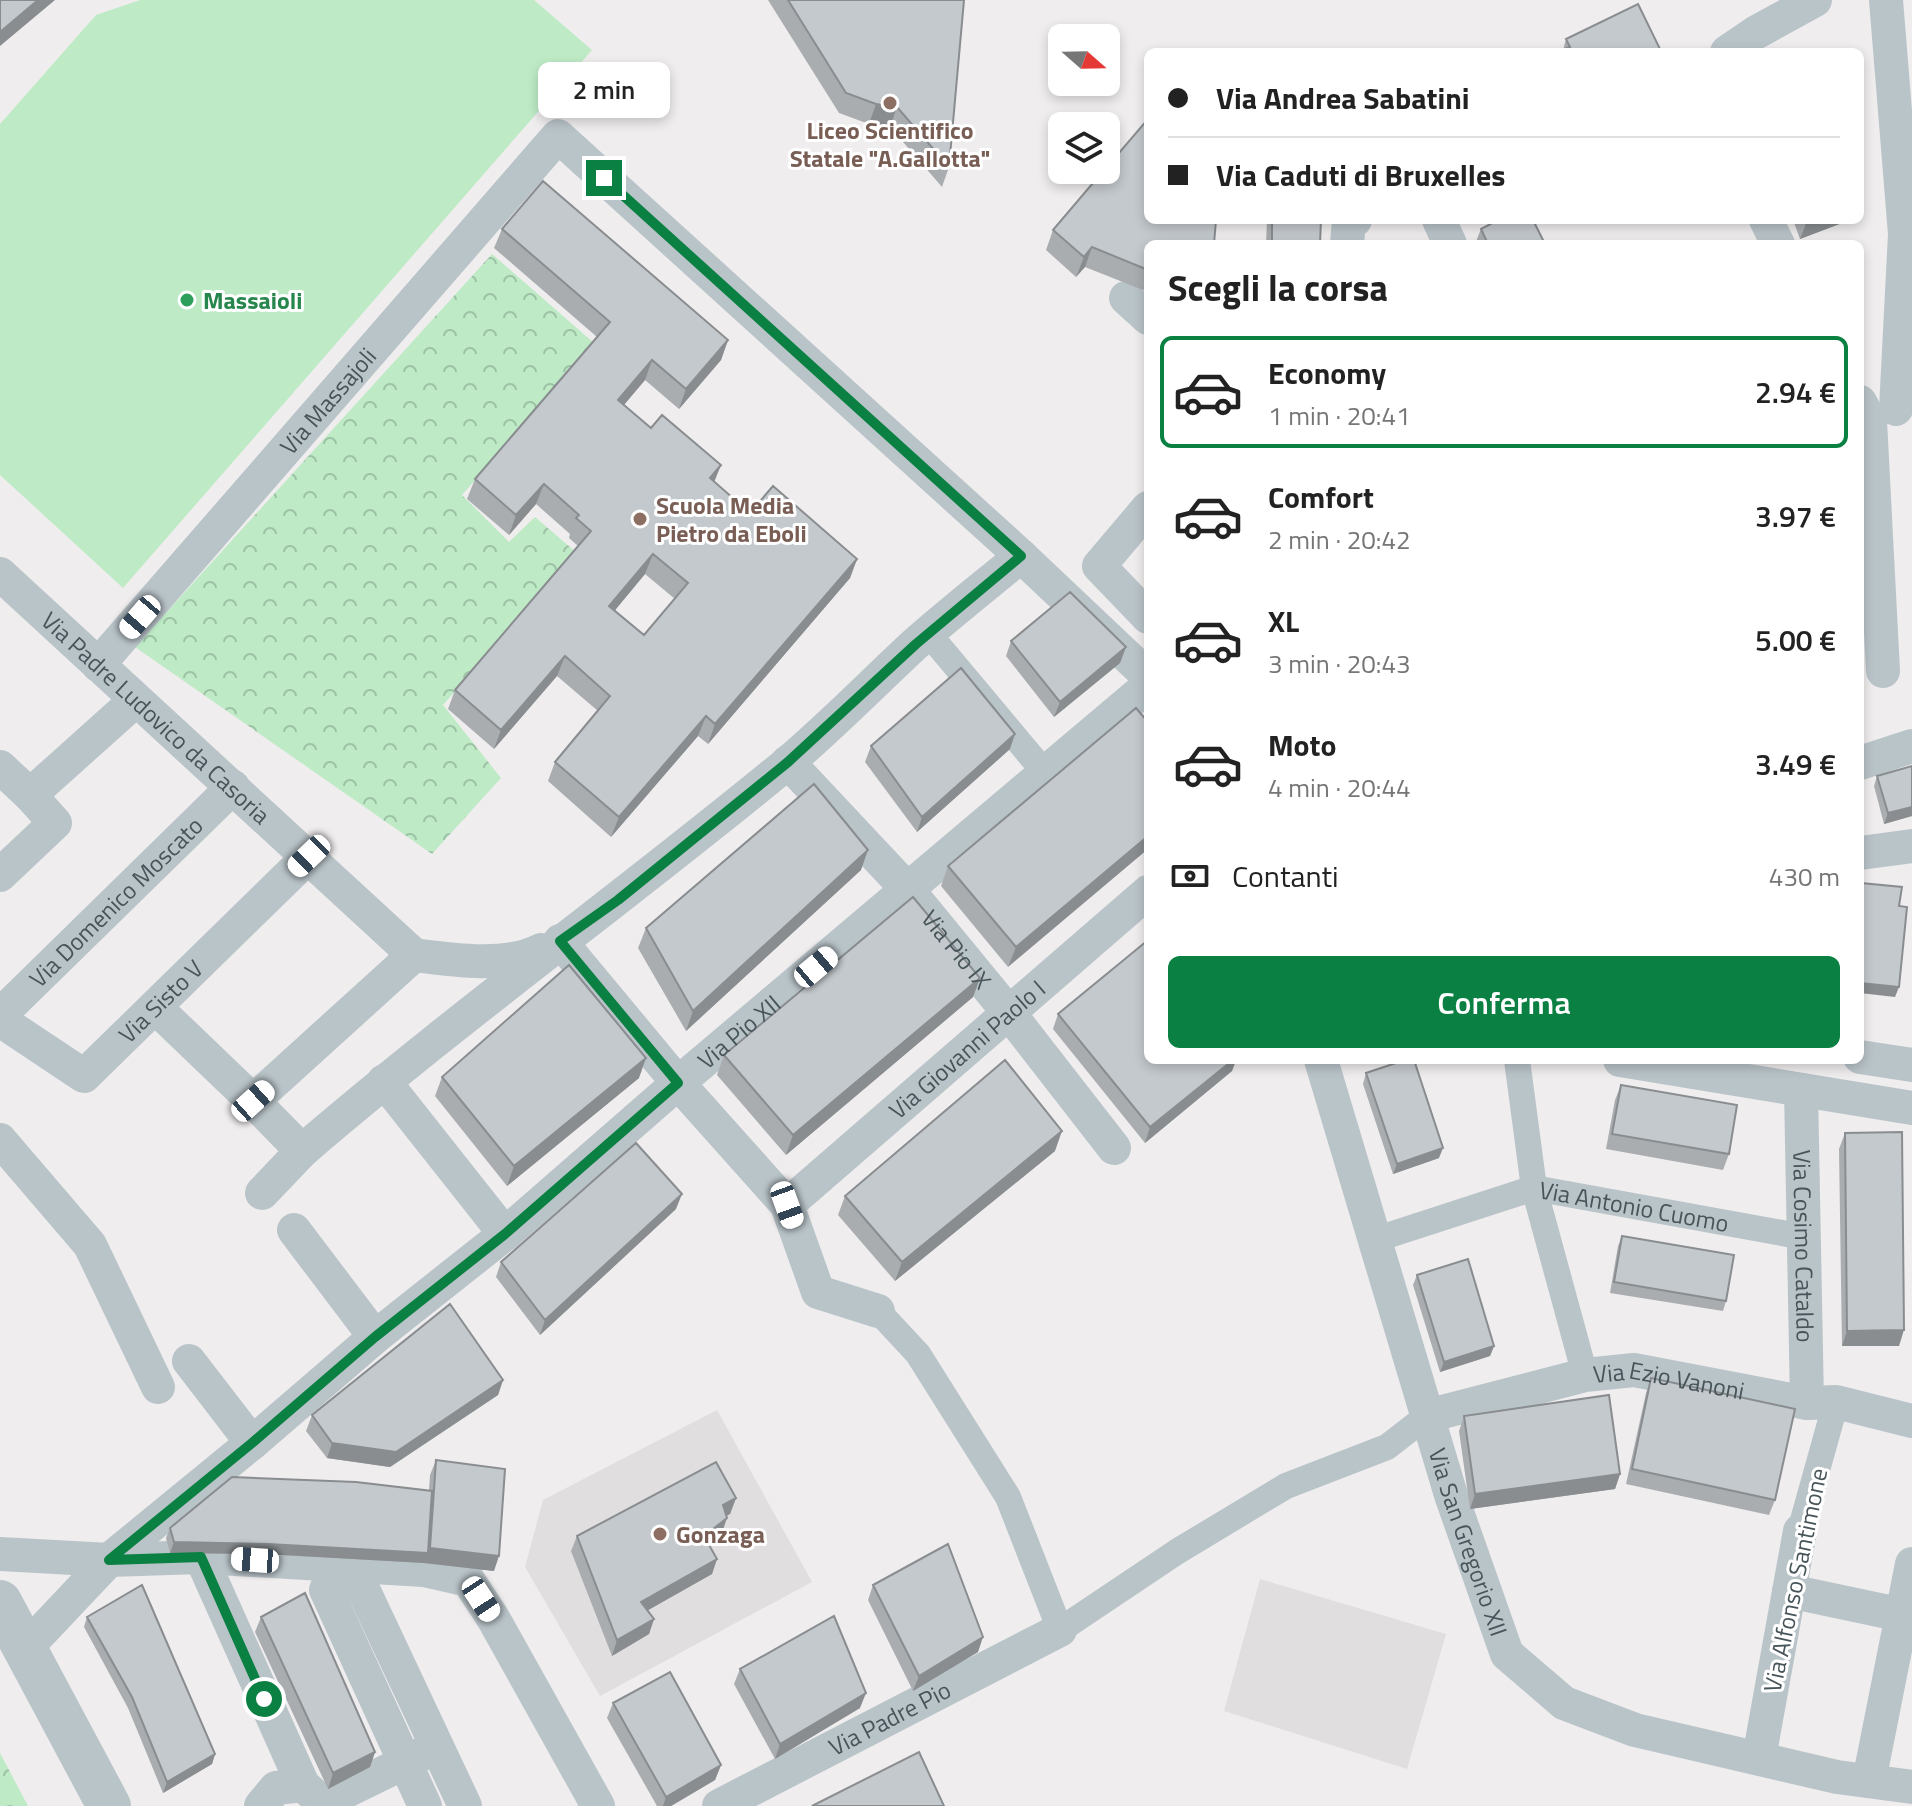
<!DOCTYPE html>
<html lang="it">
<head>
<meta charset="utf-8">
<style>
	:root { --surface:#fff; --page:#f6f6f6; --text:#222; --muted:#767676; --line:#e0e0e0; --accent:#0b8043 }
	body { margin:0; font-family:"Titillium Web",sans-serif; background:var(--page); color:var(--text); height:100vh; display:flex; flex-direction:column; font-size:30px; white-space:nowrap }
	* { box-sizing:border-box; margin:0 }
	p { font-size:26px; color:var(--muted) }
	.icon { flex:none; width:44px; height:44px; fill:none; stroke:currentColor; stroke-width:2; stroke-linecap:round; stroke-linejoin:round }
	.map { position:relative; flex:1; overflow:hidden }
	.sheet { position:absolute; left:1144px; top:240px; width:720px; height:824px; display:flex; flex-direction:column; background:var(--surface); border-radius:12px; box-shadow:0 4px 12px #0003 }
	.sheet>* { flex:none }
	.top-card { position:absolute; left:1144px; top:48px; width:720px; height:176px; border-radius:12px; box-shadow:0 4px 12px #0003; display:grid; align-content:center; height:176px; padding:0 24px; background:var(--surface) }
	.needle { width:52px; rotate:110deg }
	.tools { position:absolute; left:1048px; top:24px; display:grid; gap:16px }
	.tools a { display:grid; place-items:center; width:72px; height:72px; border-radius:12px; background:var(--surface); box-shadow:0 4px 12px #0003; font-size:40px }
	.end { position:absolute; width:36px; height:36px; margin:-18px; border:10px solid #0b8043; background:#fff; box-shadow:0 0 0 4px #fff }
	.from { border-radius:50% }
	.bubble { position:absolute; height:56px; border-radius:12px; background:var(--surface); box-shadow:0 4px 12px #0003; font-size:26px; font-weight:600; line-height:56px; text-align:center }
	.car { position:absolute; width:24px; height:48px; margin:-24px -12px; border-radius:10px; box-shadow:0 0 6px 2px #0007; background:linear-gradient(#fff 24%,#345 0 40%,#fff 0 76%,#345 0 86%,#fff 0) }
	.top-card b { display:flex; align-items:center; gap:28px; height:76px; font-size:30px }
	.top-card b+b { border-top:2px solid var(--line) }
	.top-card i { width:20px; height:20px; background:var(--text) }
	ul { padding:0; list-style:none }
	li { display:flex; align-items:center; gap:24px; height:112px; margin:0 16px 12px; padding:0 8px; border:4px solid transparent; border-radius:12px }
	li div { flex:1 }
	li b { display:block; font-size:30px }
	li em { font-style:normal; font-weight:600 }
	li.on { border-color:var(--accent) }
	li>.icon { width:72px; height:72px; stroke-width:1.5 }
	h2 { padding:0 24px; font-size:36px; line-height:96px }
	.pay { display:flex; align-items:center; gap:20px; height:88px; padding:0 24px; font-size:30px }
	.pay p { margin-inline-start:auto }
	.button { display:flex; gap:16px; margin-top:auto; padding:16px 24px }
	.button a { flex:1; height:92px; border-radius:12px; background:var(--accent); color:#fff; font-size:32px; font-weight:600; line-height:92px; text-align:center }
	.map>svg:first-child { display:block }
</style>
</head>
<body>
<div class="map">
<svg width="1912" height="1806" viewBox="0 0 1912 1806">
	<defs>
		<pattern id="park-crowns" width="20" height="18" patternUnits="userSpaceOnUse" patternTransform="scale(2)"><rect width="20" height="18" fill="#beebc6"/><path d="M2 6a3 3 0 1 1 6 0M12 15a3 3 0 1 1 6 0" fill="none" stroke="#9cc1a4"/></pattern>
	</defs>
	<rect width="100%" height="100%" fill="#f0edee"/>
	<path fill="#e1dedf" d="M717,1410l95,172 -212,114 -75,-129 18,-67z
		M1260,1579l186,55 -39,135 -183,-58z"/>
	<path fill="#beebc6" d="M140,0h394l58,50 -469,538 -123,-113v-351l96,-109z"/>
	<path fill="url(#park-crowns)" d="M492,254l102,89 -132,152 47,47 26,-25 42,36 -134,152 58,73 -69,76 -297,-207z
		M0,1753l28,53h-28z"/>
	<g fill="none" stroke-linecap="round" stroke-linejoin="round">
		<g stroke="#b9c4c9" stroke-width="26">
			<path d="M928,633l118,141"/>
			<path d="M1517,1060l17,128 51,187"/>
			<path id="s1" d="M1374,1240l160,-52 270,49"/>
			<path d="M878,1311l40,43 90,143 52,133 118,-79 108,-65 101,-39 40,-31"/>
			<path d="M1800,1531l36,-129"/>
		</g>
		<g stroke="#b9c4c9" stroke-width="34">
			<path d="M1886,0l19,234 -9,175"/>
			<path d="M1727,52l28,-19 60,-33"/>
			<path d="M1439,220l11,24"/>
			<path d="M1766,220l12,24"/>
			<path d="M1347,244l2,-24h6"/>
			<path d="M1126,298l22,20"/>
			<path d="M1860,402l10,19 13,250"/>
			<path d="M1148,508l-49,58 49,51"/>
			<path id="s2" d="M0,574l414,381c38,5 93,13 127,-5"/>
			<path id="s3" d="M98,665l460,-529 463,420 127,120"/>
			<path id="s4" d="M788,762l120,128 101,123 105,135"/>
			<path d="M1860,763l52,-17"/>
			<path d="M0,767l30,28"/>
			<path d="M1860,853l52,-7"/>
			<path d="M0,875l55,-52 -25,-28 106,-95"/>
			<path d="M560,941l118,142 109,122 31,87 60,19"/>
			<path d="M414,955l-161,146 49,50c157,-135 324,-255 483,-386 45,-38 86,-80 129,-120 35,-31 72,-60 107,-89"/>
			<path d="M155,1007l98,94"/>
			<path id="s5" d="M0,1015l233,-228"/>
			<path id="s6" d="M0,1020l84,56 225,-220"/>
			<path d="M1860,1057l52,8"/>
			<path id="s7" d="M1321,1060l130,435 56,159 57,49 71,27 202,47 75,10"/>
			<path d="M1620,1060l292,48"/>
			<path d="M384,1081l121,153"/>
			<path id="s8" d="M1801,1090l6,313"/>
			<path d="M0,1140l90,105 68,142"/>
			<path d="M262,1193l40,-42"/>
			<path id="s9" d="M787,1205l361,-313"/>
			<path d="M294,1230l81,107"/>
			<path d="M189,1361l63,82"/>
			<path id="s10" d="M1427,1416l158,-41 49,-5 173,33 29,-1 76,19"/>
			<path d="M0,1554l109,6 92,-3 223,13 44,10 25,38 105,188"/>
			<path d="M201,1557l102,228 23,21"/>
			<path d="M1789,1591l123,26"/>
			<path id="s11" d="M24,1650l85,-90 143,-117 123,-106 130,-103 173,-151 470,-397"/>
			<path d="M1759,1758l41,-227"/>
			<path d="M1869,1781l43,-217"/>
			<path d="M324,1802l100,-49"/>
			<path d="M261,1806l15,-18 27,-3"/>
			<path d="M425,1806l-99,-216 10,-25 26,22 103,219"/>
			<path id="s12" d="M719,1806l341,-176"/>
		</g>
		<path stroke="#b9c4c9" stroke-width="44" d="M0,1602l109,204"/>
	</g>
	<path fill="#a9adb0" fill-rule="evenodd" d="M768,0h196l-15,167 -7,20 -52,-60 -21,-3 -30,-11z
		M1566,39l92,13 -95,-2z
		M1267,220h54l-1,24h-54z
		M1793,220h50l-1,3 -42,16z
		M502,229l226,111 -7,20 -42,49 -34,-29 -21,25 126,108 107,46 -7,19 -142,166 -10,-8 -87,101 -63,-56 7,-19 43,-51 -41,-35 -63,73 -46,-40 7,-19 123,-144 -9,-8 1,-4 -34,-30 -27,31 -42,-36 8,-20 122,-142 -103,-89zM645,574l30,25 -31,36 -30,-24z
		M1481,229l64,15h-70z
		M1053,230l95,14v48l-63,-25 -9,10 -30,-27z
		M1011,641l115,6 -6,16 -66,54 -48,-61z
		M1136,708l-128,259 -67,-81 7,-20z
		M871,746l139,3 -93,83 -52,-70z
		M1912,766v50l-28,8 -10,-38 3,-10z
		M861,870l-175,161 -48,-83 8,-20z
		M980,978l-7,19 -187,158 -69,-80 7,-20z
		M1058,1014l90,46h88l-4,11 -87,72 -92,-114z
		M1366,1073l73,85 -46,16 -30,-90z
		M442,1077l197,1 -132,108 -72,-90z
		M1621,1085l108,69 -6,16 -117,-21 9,-49z
		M1845,1133l54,213h-57l-3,-197z
		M1055,1151l-160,130 -57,-66 7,-19z
		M676,1209l-136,126 -44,-58 5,-15z
		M1622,1236l104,65 -3,10 -113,-18 8,-47z
		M1417,1275l77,71 -4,10 -50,16 -27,-87z
		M1651,1378l124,122 -6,15 -143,-31 20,-91z
		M503,1380l-5,15 -108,72 -63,-9 -21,-27 6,-16z
		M1464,1416l156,58 -5,15 -145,20 -11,-78z
		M436,1460l58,111 -70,-8 -160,-9 -94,-1 -4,-15 4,-10 259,-38 1,-15z
		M736,1498l-6,16 -4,1 -4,18 -14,11 9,15 -5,15 -64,36 6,9 -5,15 -37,22 -41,-105 6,-15z
		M873,1585l105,67 -65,39 -45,-91z
		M87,1617l128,137 -3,10 -49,29 -35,-85 -44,-81z
		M261,1617l114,135 -5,15 -42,22 -73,-157z
		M740,1669l120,39 -85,51 -41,-75z
		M613,1703l108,62 -6,15 -44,26h-14l-50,-88z"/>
	<path fill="#898d90" d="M38,0h17l-55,46v-14z
		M876,104l21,3 -7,20 -21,-3z
		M1815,220h28l-1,3 -42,16 6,-15z
		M1092,247l-7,20 -9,10 8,-20z
		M728,340l-7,20 -42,49 7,-20z
		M652,360l-7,20 -34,40 7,-20z
		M721,465l-8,20 -3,-7z
		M544,484l-8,20 -27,31 7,-20z
		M653,554l-8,20 -43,52 7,-20z
		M857,559l-7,19 -142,166 7,-20z
		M1126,647l-6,16 -66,54 6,-15z
		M565,656l-8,20 -63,73 7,-19z
		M706,716l-8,20 -87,101 8,-20z
		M1015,734l-5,15 -93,83 5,-15z
		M1912,807v9l-28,8 4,-11z
		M1148,836v13l-140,118 8,-20z
		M868,850l-7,20 -175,161 7,-20z
		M980,978l-7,19 -187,158 7,-20z
		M1860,983l39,4 -4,10 -35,-4z
		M646,1058l-7,20 -132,108 7,-20z
		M1233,1060h3l-4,11 -87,72 5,-16z
		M1062,1131l-7,20 -160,130 7,-19z
		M1443,1148l-4,10 -46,16 4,-10z
		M682,1194l-6,15 -136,126 5,-15z
		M1904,1330l-5,16h-57l5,-15z
		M1494,1346l-4,10 -50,16 4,-10z
		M503,1380l-5,15 -108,72 -63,-9 5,-15z
		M1620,1474l-5,15 -145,20 5,-15z
		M736,1498l-6,16 -12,6 5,-15z
		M727,1518l-5,15 -23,19 5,-16z
		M174,1542l94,2 160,9 2,-5 69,8 -5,15 -70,-8 -160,-9 -94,-1z
		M717,1559l-5,15 -76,43 5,-15z
		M654,1619l-5,15 -37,22 5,-16z
		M983,1637l-5,15 -65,39 6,-15z
		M866,1693l-6,15 -85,51 5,-15z
		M375,1752l-5,15 -42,22 5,-16z
		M215,1754l-3,10 -49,29 4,-11z
		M721,1765l-6,15 -44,26h-8l3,-9z"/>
	<path fill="#c4c9cd" stroke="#898d90" stroke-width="2" fill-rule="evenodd" d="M0,0h38l-38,32z
		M788,0h176l-15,167 -52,-60 -21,-3 -30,-11z
		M1638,4l22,45 -6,3h-95l11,-5 -4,-8z
		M1148,119v101h68l-2,24h-66v26l-56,-23 -8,10 -31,-27 51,-60h2v-2z
		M543,181l185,159 -42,49 -34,-29 -34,40 33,28 11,-13 59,50 -11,13 40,35 23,-27 84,73 -142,165 -9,-8 -87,101 -64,-55 55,-66 -45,-40 -64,74 -46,-40 136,-159 -15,-13 3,-3 -35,-31 -28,31 -41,-36 135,-157 -108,-93zM653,554l35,29 -44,52 -35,-29z
		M1272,220h49l-1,24h-48z
		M1498,220h35l12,24h-57l-7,-15z
		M1804,220h11l-9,4z
		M1070,592l56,55 -66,55 -49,-61z
		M961,668l54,66 -93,83 -51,-71z
		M1136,708l12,14v114l-132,111 -68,-81z
		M1912,766v41l-24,6 -11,-37z
		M814,784l54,66 -175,161 -47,-83z
		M1861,883l41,4 -3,19 8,1 -8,80 -39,-4z
		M913,897l67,81 -187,157 -69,-80z
		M1148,940v120h85l-83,67 -92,-113z
		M569,965l77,93 -132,108 -72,-89z
		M1005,1060l57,71 -160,131 -57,-66z
		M1405,1060h9l29,88 -46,16 -31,-91z
		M1621,1085l116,20 -8,49 -117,-20z
		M1902,1132l2,198 -57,1 -2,-198z
		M636,1143l46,51 -137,126 -44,-58z
		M1622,1236l112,19 -8,46 -112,-19z
		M1468,1259l26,87 -50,16 -27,-87z
		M450,1304l53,76 -107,72 -64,-9 -20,-28z
		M1651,1378l144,31 -20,91 -143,-31z
		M1609,1395l11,79 -145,20 -11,-78z
		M436,1460l69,9 -6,87 -69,-8z
		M716,1462l20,36 -13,7 4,13 -23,18 13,23 -76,43 13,17 -37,21 -40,-104z
		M232,1477l124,5 76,9 -4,62 -160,-9 -94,-2 -4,-14z
		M948,1544l35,93 -64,39 -46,-91z
		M142,1585l73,169 -48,28 -35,-85 -45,-80z
		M305,1593l70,159 -42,21 -72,-156z
		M834,1616l32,77 -86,51 -40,-75z
		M670,1672l51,93 -55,32 -53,-94z
		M919,1752l25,54h-132z"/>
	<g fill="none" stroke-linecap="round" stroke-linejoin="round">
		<path stroke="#0b8043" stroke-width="10" d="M264,1699l-63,-142 -92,3 143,-117 123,-106 130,-103 173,-151 -118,-142 58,-41 170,-138 128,-118 105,-88 -417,-378"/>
	</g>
	<g fill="#8d6e63" stroke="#fff" stroke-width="3">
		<circle cx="890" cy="103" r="8"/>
		<circle cx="640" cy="519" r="8"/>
		<circle cx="660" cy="1534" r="8"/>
	</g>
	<circle fill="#2e9e5b" stroke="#fff" stroke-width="3" cx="187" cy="300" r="8"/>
	<g text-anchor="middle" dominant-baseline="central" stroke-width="6" stroke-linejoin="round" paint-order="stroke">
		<g font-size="24" font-weight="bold" fill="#785e54" stroke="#fff" text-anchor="start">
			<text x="890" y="130" text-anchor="middle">Liceo Scientifico<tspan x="890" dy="28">Statale "A.Gallotta"</tspan></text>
			<text x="656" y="505">Scuola Media<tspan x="656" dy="28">Pietro da Eboli</tspan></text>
			<text x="676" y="1534">Gonzaga</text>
		</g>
		<g font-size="24" font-weight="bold" fill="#27864d" stroke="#fff" text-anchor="start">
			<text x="203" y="300">Massaioli</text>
		</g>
		<g font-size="24" fill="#475459" stroke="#fff">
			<text stroke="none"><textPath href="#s3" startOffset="350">Via Massajoli</textPath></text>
			<text stroke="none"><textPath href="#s2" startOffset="212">Via Padre Ludovico da Casoria</textPath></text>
			<text stroke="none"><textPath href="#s5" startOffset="162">Via Domenico Moscato</textPath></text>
			<text stroke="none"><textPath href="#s4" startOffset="252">Via Pio IX</textPath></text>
			<text stroke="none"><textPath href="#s6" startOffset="208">Via Sisto V</textPath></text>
			<text stroke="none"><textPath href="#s11" startOffset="946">Via Pio XII</textPath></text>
			<text stroke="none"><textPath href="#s9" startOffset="238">Via Giovanni Paolo I</textPath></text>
			<text stroke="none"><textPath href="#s1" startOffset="270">Via Antonio Cuomo</textPath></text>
			<text stroke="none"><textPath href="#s8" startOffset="156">Via Cosimo Cataldo</textPath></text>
			<text stroke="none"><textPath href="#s10" startOffset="248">Via Ezio Vanoni</textPath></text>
			<text stroke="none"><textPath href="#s7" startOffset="504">Via San Gregorio XII</textPath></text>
			<text transform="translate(1795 1580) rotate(-78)">Via Alfonso Santimone</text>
			<text stroke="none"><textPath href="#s12" startOffset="192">Via Padre Pio</textPath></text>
		</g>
	</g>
</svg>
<div class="tools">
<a><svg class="needle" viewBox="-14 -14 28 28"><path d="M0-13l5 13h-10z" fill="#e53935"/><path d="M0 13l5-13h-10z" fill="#767676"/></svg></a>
<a><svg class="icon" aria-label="layers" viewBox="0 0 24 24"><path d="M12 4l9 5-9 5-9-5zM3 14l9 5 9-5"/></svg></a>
</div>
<i class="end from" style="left:264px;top:1699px"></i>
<i class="end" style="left:604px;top:178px"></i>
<div class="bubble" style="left:538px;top:62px;width:132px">2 min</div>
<i class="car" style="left:140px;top:617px;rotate:221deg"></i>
<i class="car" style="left:309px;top:856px;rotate:226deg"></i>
<i class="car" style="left:816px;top:967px;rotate:50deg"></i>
<i class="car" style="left:253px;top:1101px;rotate:48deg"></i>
<i class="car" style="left:787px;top:1205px;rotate:160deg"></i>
<i class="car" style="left:255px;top:1560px;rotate:274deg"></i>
<i class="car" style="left:481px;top:1599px;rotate:147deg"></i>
<div class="top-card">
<b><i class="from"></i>Via Andrea Sabatini</b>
<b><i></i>Via Caduti di Bruxelles</b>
</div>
<section class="sheet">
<h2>Scegli la corsa</h2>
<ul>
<li class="on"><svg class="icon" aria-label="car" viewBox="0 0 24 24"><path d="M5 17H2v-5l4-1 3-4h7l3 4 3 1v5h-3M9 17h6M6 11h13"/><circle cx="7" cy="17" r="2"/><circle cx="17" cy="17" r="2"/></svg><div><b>Economy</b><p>1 min · 20:41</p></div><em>2.94 €</em></li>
<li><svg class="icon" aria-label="car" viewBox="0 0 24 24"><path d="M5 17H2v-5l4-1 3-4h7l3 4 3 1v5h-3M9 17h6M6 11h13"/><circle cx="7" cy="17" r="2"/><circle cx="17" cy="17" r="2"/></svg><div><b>Comfort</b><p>2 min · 20:42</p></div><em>3.97 €</em></li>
<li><svg class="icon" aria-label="car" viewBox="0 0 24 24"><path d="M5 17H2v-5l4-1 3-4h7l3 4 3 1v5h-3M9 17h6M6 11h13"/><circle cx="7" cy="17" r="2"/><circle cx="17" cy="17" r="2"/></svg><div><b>XL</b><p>3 min · 20:43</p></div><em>5.00 €</em></li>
<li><svg class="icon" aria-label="car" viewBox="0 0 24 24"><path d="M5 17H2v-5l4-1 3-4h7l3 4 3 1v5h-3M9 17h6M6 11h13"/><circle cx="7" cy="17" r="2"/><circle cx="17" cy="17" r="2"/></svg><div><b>Moto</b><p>4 min · 20:44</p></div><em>3.49 €</em></li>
</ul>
<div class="pay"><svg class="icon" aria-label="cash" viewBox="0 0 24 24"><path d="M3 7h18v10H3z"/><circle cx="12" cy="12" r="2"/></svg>Contanti<p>430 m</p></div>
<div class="button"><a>Conferma</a></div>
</section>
</div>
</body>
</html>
